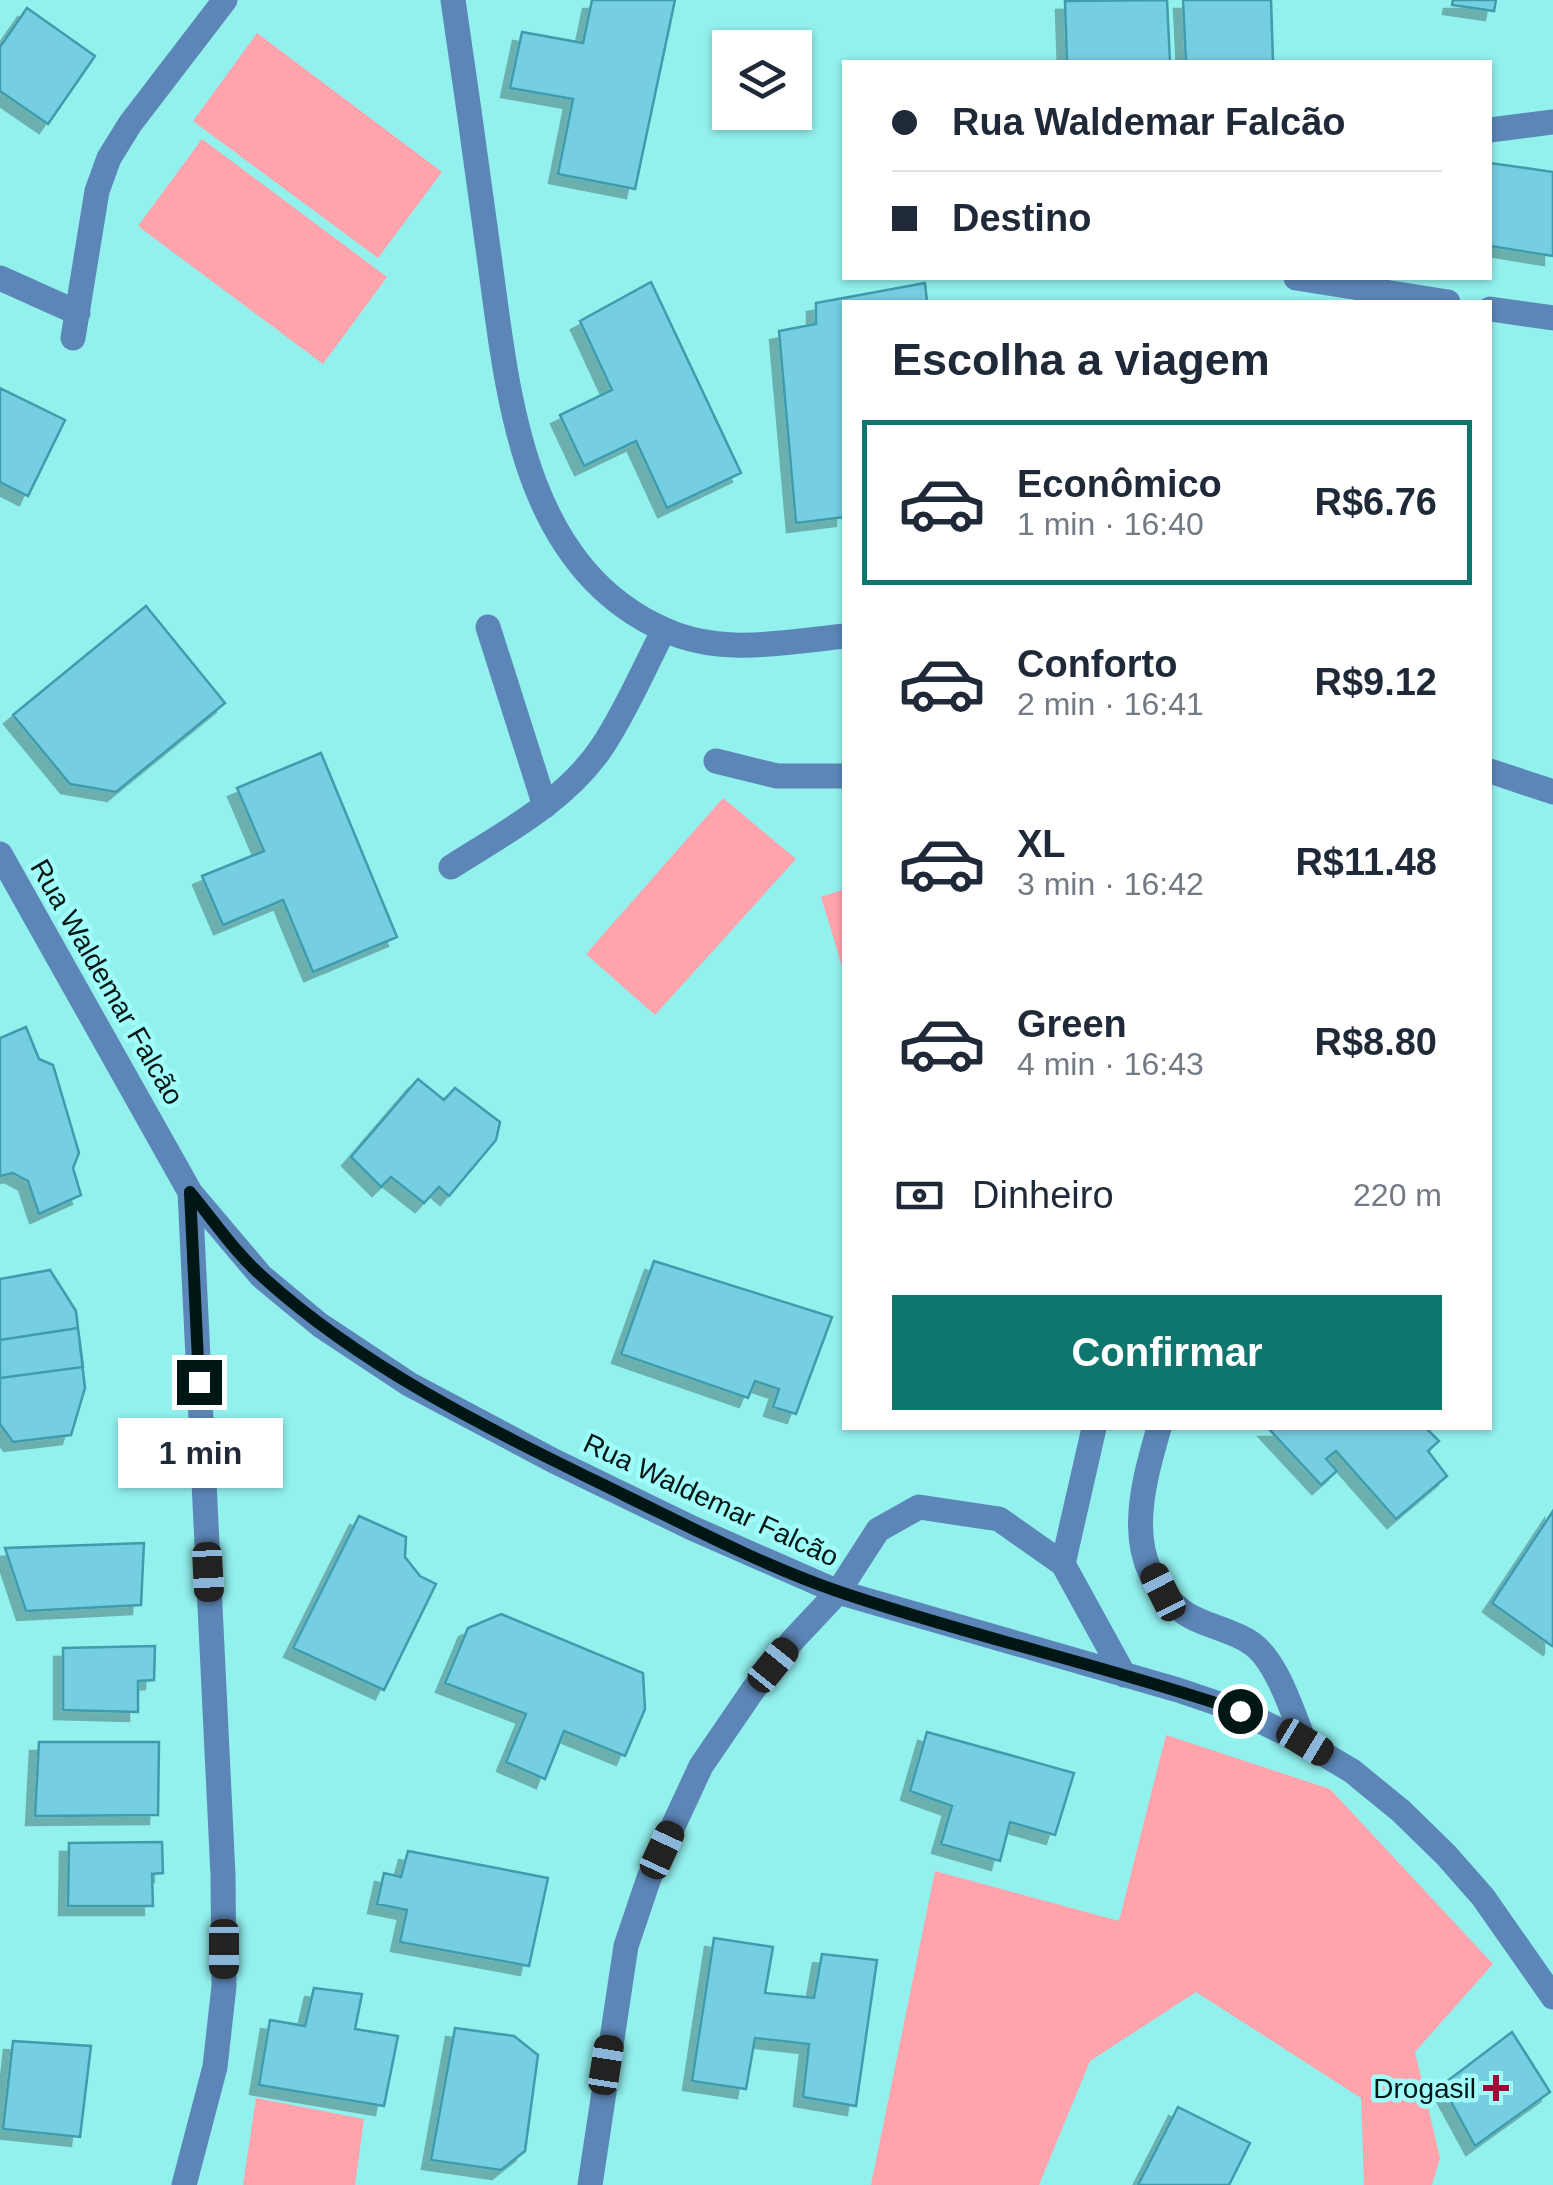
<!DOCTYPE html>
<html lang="pt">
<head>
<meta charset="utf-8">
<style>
	:root { --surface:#fff; --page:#f6f6f7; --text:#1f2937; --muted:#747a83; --line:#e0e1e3; --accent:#0f766e }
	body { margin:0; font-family:Arial,sans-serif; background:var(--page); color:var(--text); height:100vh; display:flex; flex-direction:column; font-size:38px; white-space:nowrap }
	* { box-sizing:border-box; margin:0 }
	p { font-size:32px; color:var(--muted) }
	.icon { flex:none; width:55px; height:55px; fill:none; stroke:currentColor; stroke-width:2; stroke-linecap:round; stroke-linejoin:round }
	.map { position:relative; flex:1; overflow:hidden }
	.panel { position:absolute; left:842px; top:300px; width:650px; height:1130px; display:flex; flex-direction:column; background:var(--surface); border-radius:0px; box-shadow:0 2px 8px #0004 }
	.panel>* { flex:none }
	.hud { position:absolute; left:842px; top:60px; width:650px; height:220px; border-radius:0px; box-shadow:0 2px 8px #0004; display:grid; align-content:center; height:220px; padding:0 50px; background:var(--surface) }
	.tools { position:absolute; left:712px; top:30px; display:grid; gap:20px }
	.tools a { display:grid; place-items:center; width:100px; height:100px; border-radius:0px; background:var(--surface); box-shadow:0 2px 8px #0004; font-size:50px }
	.end { position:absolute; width:45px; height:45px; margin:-22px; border:12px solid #001716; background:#fff; box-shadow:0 0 0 5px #fff }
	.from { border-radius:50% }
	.bubble { position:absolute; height:70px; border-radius:0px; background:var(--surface); box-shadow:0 2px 8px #0004; font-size:32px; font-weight:700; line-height:70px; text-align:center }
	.car { position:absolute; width:30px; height:60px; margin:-30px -15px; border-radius:12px; box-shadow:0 0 8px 2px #0007; background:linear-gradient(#222 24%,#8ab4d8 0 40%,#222 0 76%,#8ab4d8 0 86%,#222 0) }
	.hud b { display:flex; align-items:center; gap:35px; height:95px; font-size:38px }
	.hud b+b { border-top:2px solid var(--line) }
	.hud i { width:25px; height:25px; background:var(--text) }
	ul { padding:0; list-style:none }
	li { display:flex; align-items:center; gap:30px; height:165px; margin:0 20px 15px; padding:0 30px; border:5px solid transparent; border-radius:0px }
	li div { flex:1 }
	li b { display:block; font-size:38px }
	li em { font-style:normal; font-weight:700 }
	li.selected { border-color:var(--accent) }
	li>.icon { width:90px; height:90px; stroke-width:1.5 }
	h2 { padding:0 50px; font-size:45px; line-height:120px }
	.pay { display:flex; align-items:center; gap:25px; height:110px; padding:0 50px; font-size:38px }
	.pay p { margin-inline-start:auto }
	.action { display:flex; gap:20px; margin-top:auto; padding:20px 50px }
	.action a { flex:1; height:115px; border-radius:0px; background:var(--accent); color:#fff; font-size:40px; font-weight:700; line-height:115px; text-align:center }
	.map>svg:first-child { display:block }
</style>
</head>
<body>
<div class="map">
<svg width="1553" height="2185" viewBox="0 0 1553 2185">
	<defs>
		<filter id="shadow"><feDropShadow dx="-9" dy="9" stdDeviation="0" flood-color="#0004"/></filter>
	</defs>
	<rect width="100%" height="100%" fill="#92f0ed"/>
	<path fill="#ffa3ac" d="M257,33l185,139 -64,86 -185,-137z
		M202,139l185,138 -64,87 -185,-138z
		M723,798l73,61 -141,156 -69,-61z
		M845,889v87l-24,-79z
		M1166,1735l164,54 163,175 -78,88 25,106 -8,27h-68l-3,-87 -165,-106 -106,69 -51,124h-168l64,-314 184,50z
		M256,2098l108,21 -9,66h-112z"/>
	<path fill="#76cee1" stroke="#409bad" stroke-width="2.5" filter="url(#shadow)" d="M592,0h83l-40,189 -77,-15 15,-75 -63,-11 12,-56 61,11z
		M1167,0l3,62h-103l-2,-61z
		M1183,0h88l2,62h-87z
		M1453,0h43l-2,11 -42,-6z
		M27,8l68,48 -47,68 -48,-33v-44z
		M1490,163l63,9v84l-63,-10z
		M651,282l90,191 -74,35 -31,-67 -52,25 -24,-51 52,-25 -32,-69z
		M925,283l2,19h-82v215l-49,6 -17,-192 37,-7v-21z
		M0,388l65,32 -37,76 -28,-14z
		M146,606l79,97 -109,89 -46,-8 -57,-69z
		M321,753l76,184 -84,35 -30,-72 -60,25 -21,-49 62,-25 -27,-63z
		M26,1027l13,32 14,6 26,88 -6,15 8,27 -42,19 -11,-33 -15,-8 -13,3v-138z
		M418,1079l26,21 11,-12 45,34 -4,18 -47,56 -10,-9 -15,16 -33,-26 -10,10 -30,-30z
		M654,1261l178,56 -36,97 -23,-7 6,-18 -24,-8 -7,17 -127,-44z
		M50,1270l26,41 9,77 -14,47 -58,7 -13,-18v-145z
		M78,1328l5,39 -83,11v-38z
		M1268,1428h158l13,13 -11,10 19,25 -51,43 -60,-68 -10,8 11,12 -16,14z
		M1553,1511v133l-1,2 -60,-43z
		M359,1516l47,21 -1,20 15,19 16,8 -52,106 -91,-42z
		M144,1543l-3,62 -115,6 -21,-63z
		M501,1614l142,59 2,36 -20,47 -61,-25 -19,48 -39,-17 20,-48 -81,-31 23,-55z
		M155,1646l-1,34 -16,1v31l-75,-2v-62z
		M927,1732l147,41 -19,62 -45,-13 -10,39 -59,-17 11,-38 -42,-15z
		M39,1742h120l-1,73 -123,1z
		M162,1842l1,31 -11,1 1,32h-85l1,-63z
		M408,1851l140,27 -19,88 -129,-24 7,-32 -30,-6 7,-31 17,4z
		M714,1938l59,9 -8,46 49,5 8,-44 55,6 -21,146 -53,-9 6,-53 -54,-6 -9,51 -54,-8z
		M314,1988l48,6 -7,35 43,7 -14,70 -125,-21 11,-65 35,6z
		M455,2028l59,8 24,19 -13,96 -24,19 -70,-10z
		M1512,2032l38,60 -75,54 -33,-61z
		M13,2041l78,5 -11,91 -77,-8z
		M1178,2107l72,36 -21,42h-91z"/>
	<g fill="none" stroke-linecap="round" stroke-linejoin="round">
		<path stroke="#5c86b7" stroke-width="25" d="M453,0c12,80 23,161 34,241 20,140 29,323 178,389 57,26 121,12 180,6
			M1490,130l63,-8
			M0,278l78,35
			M1296,278l152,24
			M1490,309l63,9
			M73,338l24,-147 12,-33 21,-34 95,-124
			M488,627l57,179
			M716,761l61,15h68
			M1490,771l63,21
			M0,854l190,338 71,84 59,49 89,59 145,77 138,67 146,64 340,98 62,21 65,32 47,28 49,40 45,44 37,42 70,100
			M451,867c53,-34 115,-66 151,-120 24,-36 42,-79 62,-117
			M1159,1428c-18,62 -39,136 23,183 20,15 49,18 69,32 26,17 42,71 54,100
			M1063,1564l31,-136
			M184,2185l31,-118 9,-81 -1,-111 -33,-683
			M590,2185l36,-239 23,-68 52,-112 52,-76 39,-49 46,-49 40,-62 41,-23 80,12 64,45 61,111"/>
	</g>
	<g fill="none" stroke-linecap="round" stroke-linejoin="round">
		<path stroke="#001716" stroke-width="12" d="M199,1382l-9,-190c24,29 46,62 74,86 105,95 236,156 362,218 70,34 141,71 214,96 132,45 268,74 400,119"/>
	</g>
	<path fill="#a30539" stroke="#a0fdfa" stroke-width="4" d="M1491 2073h10v10h10v10h-10v10h-10v-10h-10v-10h10z"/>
	<g text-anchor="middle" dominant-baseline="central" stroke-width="9" stroke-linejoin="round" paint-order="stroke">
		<g font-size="28" fill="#001716" stroke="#a0fdfa">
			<text transform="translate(107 982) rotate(60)">Rua Waldemar Falcão</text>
			<text transform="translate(711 1500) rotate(25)">Rua Waldemar Falcão</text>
		</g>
		<g font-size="28" fill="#001716" stroke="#a0fdfa" text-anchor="end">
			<text x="1476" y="2088">Drogasil</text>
		</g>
	</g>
</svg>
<div class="tools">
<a><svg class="icon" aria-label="layers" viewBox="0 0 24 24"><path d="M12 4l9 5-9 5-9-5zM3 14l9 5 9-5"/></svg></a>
</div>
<i class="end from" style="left:1240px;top:1711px"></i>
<i class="end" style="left:199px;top:1382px"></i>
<div class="bubble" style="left:118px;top:1418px;width:165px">1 min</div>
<i class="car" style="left:208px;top:1572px;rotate:177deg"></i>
<i class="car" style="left:1163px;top:1592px;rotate:333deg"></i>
<i class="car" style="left:773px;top:1665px;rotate:39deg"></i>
<i class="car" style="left:1305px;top:1742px;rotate:121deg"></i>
<i class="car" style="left:662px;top:1850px;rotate:25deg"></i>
<i class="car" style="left:224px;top:1949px;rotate:180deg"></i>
<i class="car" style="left:606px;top:2065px;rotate:9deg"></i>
<div class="hud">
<b><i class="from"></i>Rua Waldemar Falcão</b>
<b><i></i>Destino</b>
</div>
<section class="panel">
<h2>Escolha a viagem</h2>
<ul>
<li class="selected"><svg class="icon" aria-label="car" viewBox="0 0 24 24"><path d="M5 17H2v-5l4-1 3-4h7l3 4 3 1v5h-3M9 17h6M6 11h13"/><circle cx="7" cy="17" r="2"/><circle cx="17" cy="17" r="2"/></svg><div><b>Econômico</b><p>1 min · 16:40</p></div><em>R$6.76</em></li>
<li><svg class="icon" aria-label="car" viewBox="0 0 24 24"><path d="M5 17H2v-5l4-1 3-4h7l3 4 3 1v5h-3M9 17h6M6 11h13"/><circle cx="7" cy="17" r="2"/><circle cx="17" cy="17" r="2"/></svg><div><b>Conforto</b><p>2 min · 16:41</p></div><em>R$9.12</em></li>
<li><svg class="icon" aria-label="car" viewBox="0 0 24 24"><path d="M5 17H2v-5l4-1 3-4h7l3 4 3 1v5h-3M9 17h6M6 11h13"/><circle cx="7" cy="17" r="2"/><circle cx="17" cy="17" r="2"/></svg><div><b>XL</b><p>3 min · 16:42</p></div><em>R$11.48</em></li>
<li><svg class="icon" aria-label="car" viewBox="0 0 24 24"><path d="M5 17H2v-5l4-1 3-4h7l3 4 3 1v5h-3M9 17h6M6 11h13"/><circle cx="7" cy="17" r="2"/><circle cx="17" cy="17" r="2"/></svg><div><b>Green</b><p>4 min · 16:43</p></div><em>R$8.80</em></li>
</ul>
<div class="pay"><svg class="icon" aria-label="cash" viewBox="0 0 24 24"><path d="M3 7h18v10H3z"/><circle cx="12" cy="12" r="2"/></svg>Dinheiro<p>220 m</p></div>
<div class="action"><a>Confirmar</a></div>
</section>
</div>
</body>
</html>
